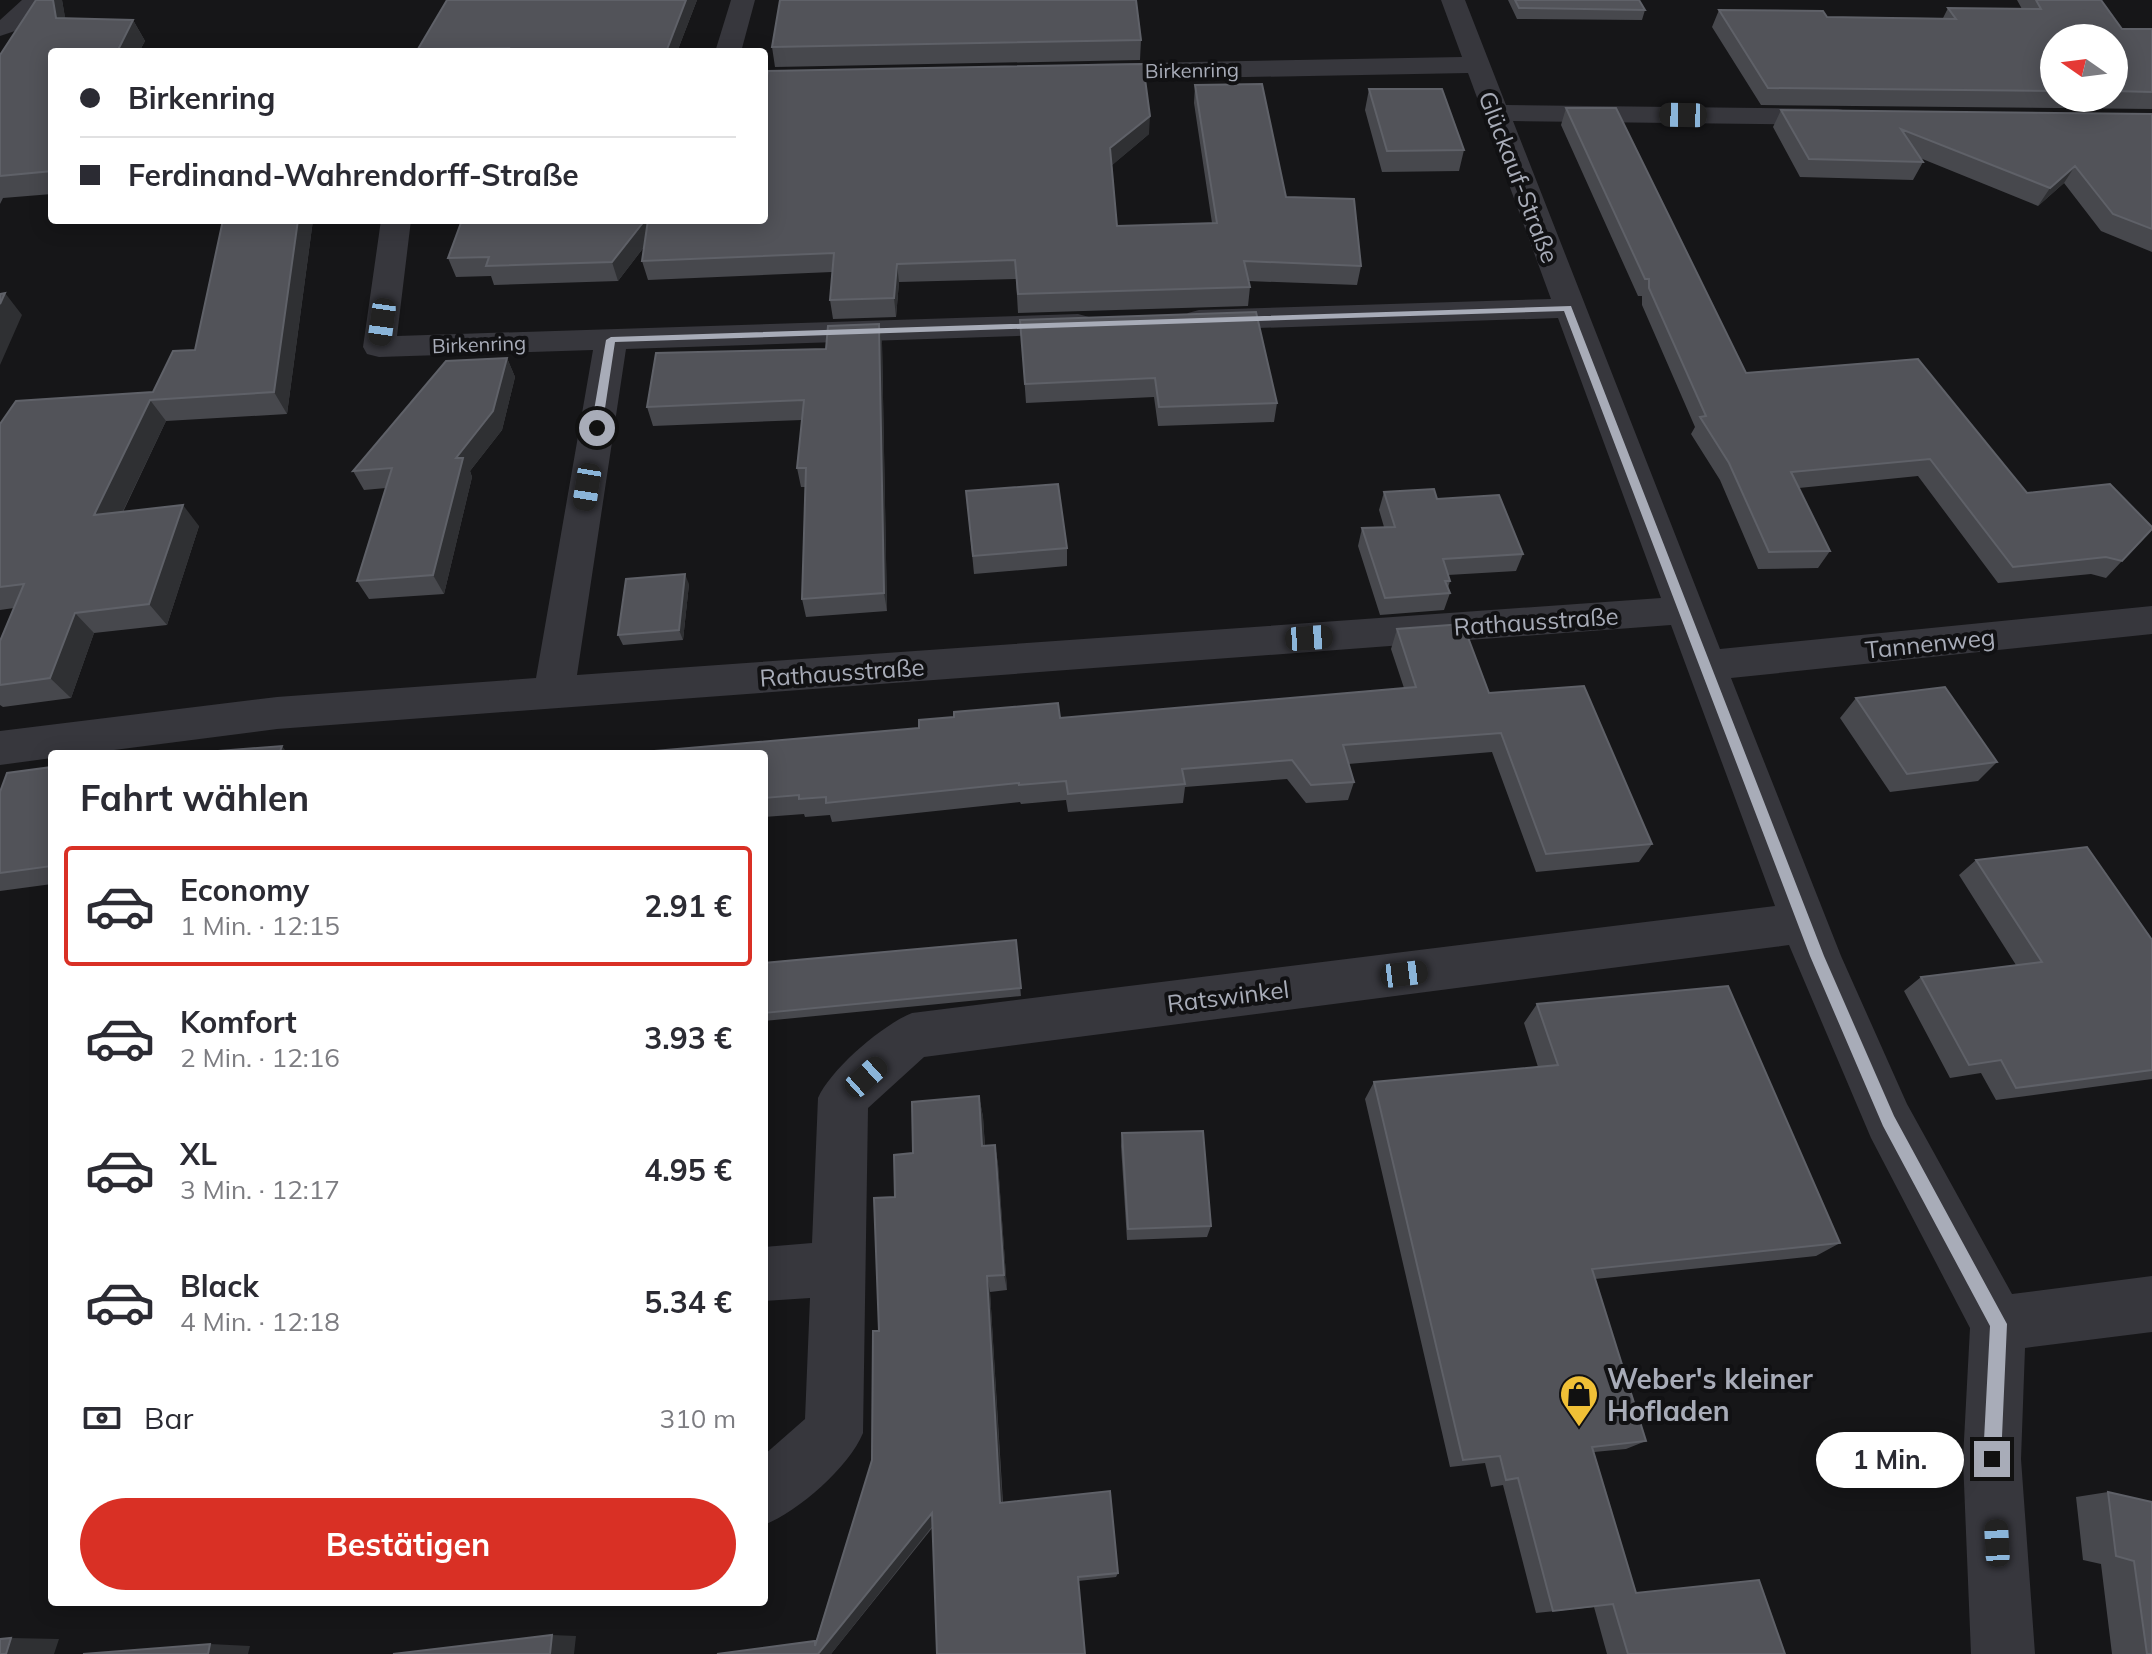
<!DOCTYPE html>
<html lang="de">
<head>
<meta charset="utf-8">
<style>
	:root { --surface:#fff; --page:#f7f7f7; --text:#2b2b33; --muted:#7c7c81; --line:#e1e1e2; --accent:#d93025 }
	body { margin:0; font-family:Mulish,sans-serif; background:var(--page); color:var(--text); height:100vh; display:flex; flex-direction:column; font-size:30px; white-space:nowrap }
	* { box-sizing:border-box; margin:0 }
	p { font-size:26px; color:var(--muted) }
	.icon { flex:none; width:44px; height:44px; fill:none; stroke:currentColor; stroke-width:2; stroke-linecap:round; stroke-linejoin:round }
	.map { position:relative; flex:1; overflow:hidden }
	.details { position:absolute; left:48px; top:750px; width:720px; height:856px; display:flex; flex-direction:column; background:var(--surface); border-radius:8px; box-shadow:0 4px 20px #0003 }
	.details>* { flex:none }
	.top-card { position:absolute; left:48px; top:48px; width:720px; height:176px; border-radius:8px; box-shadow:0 4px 20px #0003; display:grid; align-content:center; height:176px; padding:0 32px; background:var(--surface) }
	.needle { width:52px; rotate:284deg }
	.controls { position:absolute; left:2040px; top:24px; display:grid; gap:16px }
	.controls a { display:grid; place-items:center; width:88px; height:88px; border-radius:50%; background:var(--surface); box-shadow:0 4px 20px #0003; font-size:40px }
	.end { position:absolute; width:36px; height:36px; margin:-18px; border:10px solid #a8acb8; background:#111; box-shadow:0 0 0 4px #111 }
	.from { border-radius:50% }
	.bubble { position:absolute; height:56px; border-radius:28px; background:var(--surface); box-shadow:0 4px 20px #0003; font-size:26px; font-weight:700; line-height:56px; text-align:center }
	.car { position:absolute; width:24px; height:48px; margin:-24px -12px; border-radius:10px; box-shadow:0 0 6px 2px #0007; background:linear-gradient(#222 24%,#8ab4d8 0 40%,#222 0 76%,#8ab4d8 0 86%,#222 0) }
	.top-card b { display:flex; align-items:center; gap:28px; height:76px; font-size:30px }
	.top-card b+b { border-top:2px solid var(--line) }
	.top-card i { width:20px; height:20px; background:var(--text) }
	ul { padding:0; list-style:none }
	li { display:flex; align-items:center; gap:24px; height:120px; margin:0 16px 12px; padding:0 16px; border:4px solid transparent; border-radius:8px }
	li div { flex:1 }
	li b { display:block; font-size:30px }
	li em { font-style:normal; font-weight:700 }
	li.on { border-color:var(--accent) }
	li>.icon { width:72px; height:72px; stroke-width:1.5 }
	h2 { padding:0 32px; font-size:36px; line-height:96px }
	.pay { display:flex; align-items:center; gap:20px; height:88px; padding:0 32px; font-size:30px }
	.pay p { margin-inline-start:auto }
	.action { display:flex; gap:16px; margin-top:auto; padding:16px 32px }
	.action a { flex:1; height:92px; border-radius:48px; background:var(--accent); color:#fff; font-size:32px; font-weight:700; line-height:92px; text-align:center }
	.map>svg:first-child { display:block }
</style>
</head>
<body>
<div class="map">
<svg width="2152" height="1654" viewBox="0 0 2152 1654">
	<rect width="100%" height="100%" fill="#161618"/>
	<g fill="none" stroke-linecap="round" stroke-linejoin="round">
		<path fill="#37373d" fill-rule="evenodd" d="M22,0h26l-27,29 -21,7v-16z
			M731,0h24l-14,52h-26z
			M1441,0h24l41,105 332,4 10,2 4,6 -4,6 -10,2 -325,-4 207,528 432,-43v28l-421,44 110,278 66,148 105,190 140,-18v56l-127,16 -4,111 14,195h-64l-8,-195 7,-131 -99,-190 -82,-193 -865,112 -56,51 -5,325c-14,34 -64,78 -99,92v-70l41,-36 5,-121 -46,3v-54l48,-4 6,-145c13,-29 64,-73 94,-85l863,-107 -104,-281 -1394,104 -194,25h-31v4l-52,7v-34l277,-34 259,-19 57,-328 -214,7 -12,-3 -4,-7 18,-127h30l-14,116 681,-22 11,3 5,7 -5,7 -11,3 -452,15 -49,326 1084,-77 -103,-280 -359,12 -11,-3 -5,-7 5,-7 11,-3 352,-11 -83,-226 -382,7 -9,-2 -4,-6 4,-6 9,-2 376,-7z"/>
	</g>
	<path fill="#47484d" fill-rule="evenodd" d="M36,0h26l3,18 68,2 12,21 -6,11h-87v142l-49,4 -3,6v-149z
		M697,0l-20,52h-258l-1,-3z
		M1508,0h131l6,10 -3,10 -125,-1z
		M2017,0h84l21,29h30v80l-391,-4 -49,-78 7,-17 108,7 116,1 5,-10 74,1zM2054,38h60v60h-60z
		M1141,40l-1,20 -365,7 -3,-20z
		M1195,85l91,112 75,69 -4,19 -109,-4 2,6 -2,19 -230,7 -2,-34 -117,3 -3,35 -63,2 -3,-19 2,-28 -184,8 -6,-19 2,-14 -26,34 -124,4 -3,-9 -35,1 -8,-19 701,-124 -37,31 5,61 95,-3 -18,-120z
		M1369,89l95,61 -5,21 -77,1 -17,-62z
		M1566,108l180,265 281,120 125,36 -46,49 -15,-4 -93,9 -80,-107 -119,12 31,63 -12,17 -60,1 -38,-89 -29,-46 4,-7 -53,-122v-9h-4l-77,-171z
		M1781,110l371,4v138l-51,-21 -37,-48 -26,23 -118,-48 3,4 -10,18 -113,-3 -27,-50z
		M223,220h90l-26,194 -121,7 -43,91 76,14 -32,99 -73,8 -23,65 -68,9 -3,-2v-64l14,-33 -14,2v-186l153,-32 42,-42z
		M1020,320l257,83 -3,19 -116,4 -4,-29 -128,6z
		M879,324l3,19 5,268 -81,6 -4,-18 3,-112h-4l-4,-19 5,-48 -149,6 -6,-19 179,-58z
		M507,358l8,19 -13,53 -32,41 2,6 -28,117 -75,5 -12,-18 29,-93 -22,2 -11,-19z
		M966,491l101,57v18l-93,8z
		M1384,492l53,7 86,55 -7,17 -68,4 2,6 -2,7 2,5 -6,17 -64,5 -22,-69 4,-18 22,-1 -5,-17z
		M689,584l-6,56 -60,5 -5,-10z
		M1397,629l92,64 163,151 -13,18 -103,10 -44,-120 -144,12 6,18 -6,18 -42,3 -19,-24 -102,8 -2,16 -115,9 -2,-12 -45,4 -1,-2 -188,20 -2,-7 -25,2 -1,-3 -40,3v-63l296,-36 344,-30 -13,-39z
		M1856,698l141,64 -19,19 -88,11 -50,-74z
		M52,767v117l-52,7v-99z
		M1976,860l176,80v139l-156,21 -15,-27 -31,5 -46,-87 17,-14 95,-12 -57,-90z
		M1016,940l5,56 -257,25v-58z
		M1537,1004l303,239 -24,13 -221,23 51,162 -20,8 -32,3 42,141 149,61h-178l-13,-47 -58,6 -33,-128 -12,2 -6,-24 -35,4 -85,-368 9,-17 164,-15 -14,-44z
		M979,1096l4,21 2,29 10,-1 3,19 9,126 -17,2 13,211 115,70 -2,4 -38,4 -145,-54 -102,127h-114l99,-13 56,-181 7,-129 16,-134 18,-44z
		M1122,1133l89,93 -4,11 -80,3 -6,-94z
		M2108,1492l44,10v152h-40l-11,-90 -18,-4 -7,-63z"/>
	<path fill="#2f3033" d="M53,0h9l7,39 -13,-21z
		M686,0h11l-20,52h-11z
		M133,20l12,21 -6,11h-22z
		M1150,116l-1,18 -39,33v-19z
		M2075,166l-11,17 -26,23 12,-18z
		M298,220h15l-26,194 -13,-22z
		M645,220h5l4,14 -36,47 -6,-19z
		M897,264l2,18 -3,35 -2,-19z
		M5,293l17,22 -22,50v-61z
		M879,324l3,19 5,268 -3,-18z
		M507,358l8,19 -13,53 -32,41 2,6 -28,117 -11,-19 23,-117z
		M150,400l16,21 -55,115 -17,-21z
		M183,505l16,21 -32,99 -18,-21z
		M685,574l4,10 -6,56 -4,-10z
		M75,613l19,20 -23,65 -21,-20z
		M282,746l6,8h-9z
		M979,1096l4,21 3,49 -4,-20z
		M995,1145l3,19 9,126 -3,-15z
		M987,1276l3,16 13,218 -3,-7z
		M932,1513l6,6 -107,135h-13l-3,-8v-5l12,1z
		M552,1635l24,1 -2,18h-24z
		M11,1638l48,1 -5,15h-48z
		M210,1644l40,2 -2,8h-40z"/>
	<path fill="#525359" stroke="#5f6168" stroke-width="2" d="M36,0h17l3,18 77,2 -16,32h-65v119l-52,5v-121z
		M447,0h239l-20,52h-158l1,-4 -91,1z
		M780,0h356l5,40 -369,7z
		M1515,0h124l6,10 -126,-2z
		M2036,0h65l21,29h30v63l-38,-1v-53h-60v53l-286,-3 -49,-78 104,1 4,6 129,2 -8,-11 93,1z
		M1143,64l7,52 -40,32 7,78 100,-3 -22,-138 67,-1 24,113 68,2 7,67 -117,-5 6,26 -232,7 -3,-34 -118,4 -3,34 -64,2 4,-47 -192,8 6,-41h116v-135h1l3,-14z
		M1369,89h73l22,61 -77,1z
		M1566,108h50l130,265 172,-14 109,134 83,-9 42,43v2l-30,32 -16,-4 -93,10 -83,-108 -139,13 39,79 -61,1 -40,-89 -29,-46 6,-1 -57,-128v-9h-4z
		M1781,110l371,4v115l-39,-15 -38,-48 -25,22 -149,-59 22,33 -114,-3z
		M223,220h75l-24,172 -124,8 -56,115 89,-10 -34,99 -74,9 -25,65 -50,7v-44l24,-57 -24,3v-163l16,-23 137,-9 20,-41 22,-1z
		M462,220h183l-33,42 -126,4 3,-9 -41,1z
		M5,293l-5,11v-10z
		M1256,312l21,91 -118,4 -4,-29 -130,6 -5,-64z
		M879,324l5,269 -82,6 4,-131h-9l7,-68 -157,7 9,-54 170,-4 2,-23z
		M507,358l-14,53 -37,47h7l-30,117 -76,6 35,-113 -39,3 93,-110z
		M1058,484l9,64 -94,8 -7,-65z
		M1434,489l3,10 62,-4 24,59 -80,5 7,22h-5l5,12 -65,5 -23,-70 33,-1 -11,-35z
		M685,574l-6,56 -61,5 8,-56z
		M1463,624l26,69 95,-7 68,158 -106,10 -45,-121 -158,12 11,37 -43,3 -19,-25 -110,9 3,15 -117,10 -2,-13 -47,4v-2l-193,20v-6l-27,2v-4l-35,3v-44h-109v-3l264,-23v-8l35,-3v-5l104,-9 2,15 356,-31 -19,-58z
		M1945,687l52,75 -90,12 -51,-76z
		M282,746l-3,8h-99z
		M52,767v99l-52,7v-81l7,-19z
		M2087,847l65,93v130l-136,18 -15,-28 -32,5 -48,-88 121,-15 -66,-102z
		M1016,940l5,48 -257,25v-50z
		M1728,986l112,257 -248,26 54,172 -54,6 44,146 123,-13 26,74h-157l-15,-50 -60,7 -35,-133 -12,2 -6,-24 -37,4 -89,-378 184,-17 -21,-61z
		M979,1096l3,50 13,-1 9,130 -17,1 13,227 110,-12 8,82 -40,4 7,77h-148l-5,-141 -114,141h-101l98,-13v5l57,-186 1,-129h6l-5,-133 21,-1 -1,-42 19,-2 -1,-51z
		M1203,1131l8,95 -83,3 -6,-96z
		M2108,1492l44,10v152h-5l-13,-93 -18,-5z
		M552,1635l-2,19h-157z
		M11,1638l-5,16h-6v-15z
		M210,1644l-2,10h-125z"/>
	<path fill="#a8acb8" d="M1571,306l253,650 70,160 113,208 -6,135 -3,6 -6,3 -6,-3 -3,-6 7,-133 -107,-200 -73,-170 -246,-645 -949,31 -13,86 -5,4 -6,-4 15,-88 5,-3z"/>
	<defs>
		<g id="shop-pin" transform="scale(2)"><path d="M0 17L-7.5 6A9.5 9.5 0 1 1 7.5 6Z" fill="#f0c036" stroke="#111113"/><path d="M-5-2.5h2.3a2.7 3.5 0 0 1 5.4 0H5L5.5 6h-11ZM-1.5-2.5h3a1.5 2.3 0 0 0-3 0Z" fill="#111"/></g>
	</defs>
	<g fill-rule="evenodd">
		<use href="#shop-pin" x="1579" y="1394"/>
	</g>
	<g text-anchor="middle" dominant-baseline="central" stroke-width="8" stroke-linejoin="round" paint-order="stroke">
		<g font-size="20" fill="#a8acb8" stroke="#111113">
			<text transform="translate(1192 70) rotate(-1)">Birkenring</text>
			<text transform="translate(479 344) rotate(-2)">Birkenring</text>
		</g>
		<g font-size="24" fill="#a8acb8" stroke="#111113">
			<text transform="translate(1519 177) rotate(69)">Glückauf-Straße</text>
			<text transform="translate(1536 621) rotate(-4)">Rathausstraße</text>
			<text transform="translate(1930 643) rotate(-6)">Tannenweg</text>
			<text transform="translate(842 672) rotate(-4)">Rathausstraße</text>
			<text transform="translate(1228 996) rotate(-7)">Ratswinkel</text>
		</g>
		<g font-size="28" font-weight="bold" fill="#a8acb8" stroke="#111113" text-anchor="start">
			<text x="1607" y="1378">Weber's kleiner<tspan x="1607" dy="32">Hofladen</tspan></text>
		</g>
	</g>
</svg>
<div class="controls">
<a><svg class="needle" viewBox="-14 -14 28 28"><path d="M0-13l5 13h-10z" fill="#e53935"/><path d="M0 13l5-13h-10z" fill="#7c7c81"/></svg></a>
</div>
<i class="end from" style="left:597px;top:428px"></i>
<i class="end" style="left:1992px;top:1459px"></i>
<div class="bubble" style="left:1816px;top:1432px;width:148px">1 Min.</div>
<i class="car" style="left:1683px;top:115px;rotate:271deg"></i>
<i class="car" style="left:382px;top:322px;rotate:188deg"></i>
<i class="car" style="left:587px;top:487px;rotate:189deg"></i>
<i class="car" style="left:1309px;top:638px;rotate:86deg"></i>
<i class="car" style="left:1404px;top:974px;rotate:83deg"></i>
<i class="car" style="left:866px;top:1077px;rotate:48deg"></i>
<i class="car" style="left:1997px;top:1543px;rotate:357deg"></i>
<div class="top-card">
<b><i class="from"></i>Birkenring</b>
<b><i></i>Ferdinand-Wahrendorff-Straße</b>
</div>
<section class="details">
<h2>Fahrt wählen</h2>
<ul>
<li class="on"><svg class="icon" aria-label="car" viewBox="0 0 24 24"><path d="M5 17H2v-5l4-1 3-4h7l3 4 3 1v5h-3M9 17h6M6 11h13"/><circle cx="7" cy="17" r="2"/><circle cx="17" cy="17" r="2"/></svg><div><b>Economy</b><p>1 Min. · 12:15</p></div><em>2.91 €</em></li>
<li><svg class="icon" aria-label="car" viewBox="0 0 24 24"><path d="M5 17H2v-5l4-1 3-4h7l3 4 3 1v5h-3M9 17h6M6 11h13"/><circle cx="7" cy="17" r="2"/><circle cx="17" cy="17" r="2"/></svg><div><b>Komfort</b><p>2 Min. · 12:16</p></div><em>3.93 €</em></li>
<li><svg class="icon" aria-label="car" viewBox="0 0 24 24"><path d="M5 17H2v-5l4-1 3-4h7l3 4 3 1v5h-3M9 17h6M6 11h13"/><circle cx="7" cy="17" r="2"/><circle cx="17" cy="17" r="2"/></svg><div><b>XL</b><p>3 Min. · 12:17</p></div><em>4.95 €</em></li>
<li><svg class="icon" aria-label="car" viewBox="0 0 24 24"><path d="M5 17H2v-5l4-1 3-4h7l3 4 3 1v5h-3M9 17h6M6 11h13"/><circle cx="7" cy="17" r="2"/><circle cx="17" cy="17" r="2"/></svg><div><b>Black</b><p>4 Min. · 12:18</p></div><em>5.34 €</em></li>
</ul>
<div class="pay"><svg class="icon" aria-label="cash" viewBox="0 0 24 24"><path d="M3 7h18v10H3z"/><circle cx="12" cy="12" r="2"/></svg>Bar<p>310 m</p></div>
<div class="action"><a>Bestätigen</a></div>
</section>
</div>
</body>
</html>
